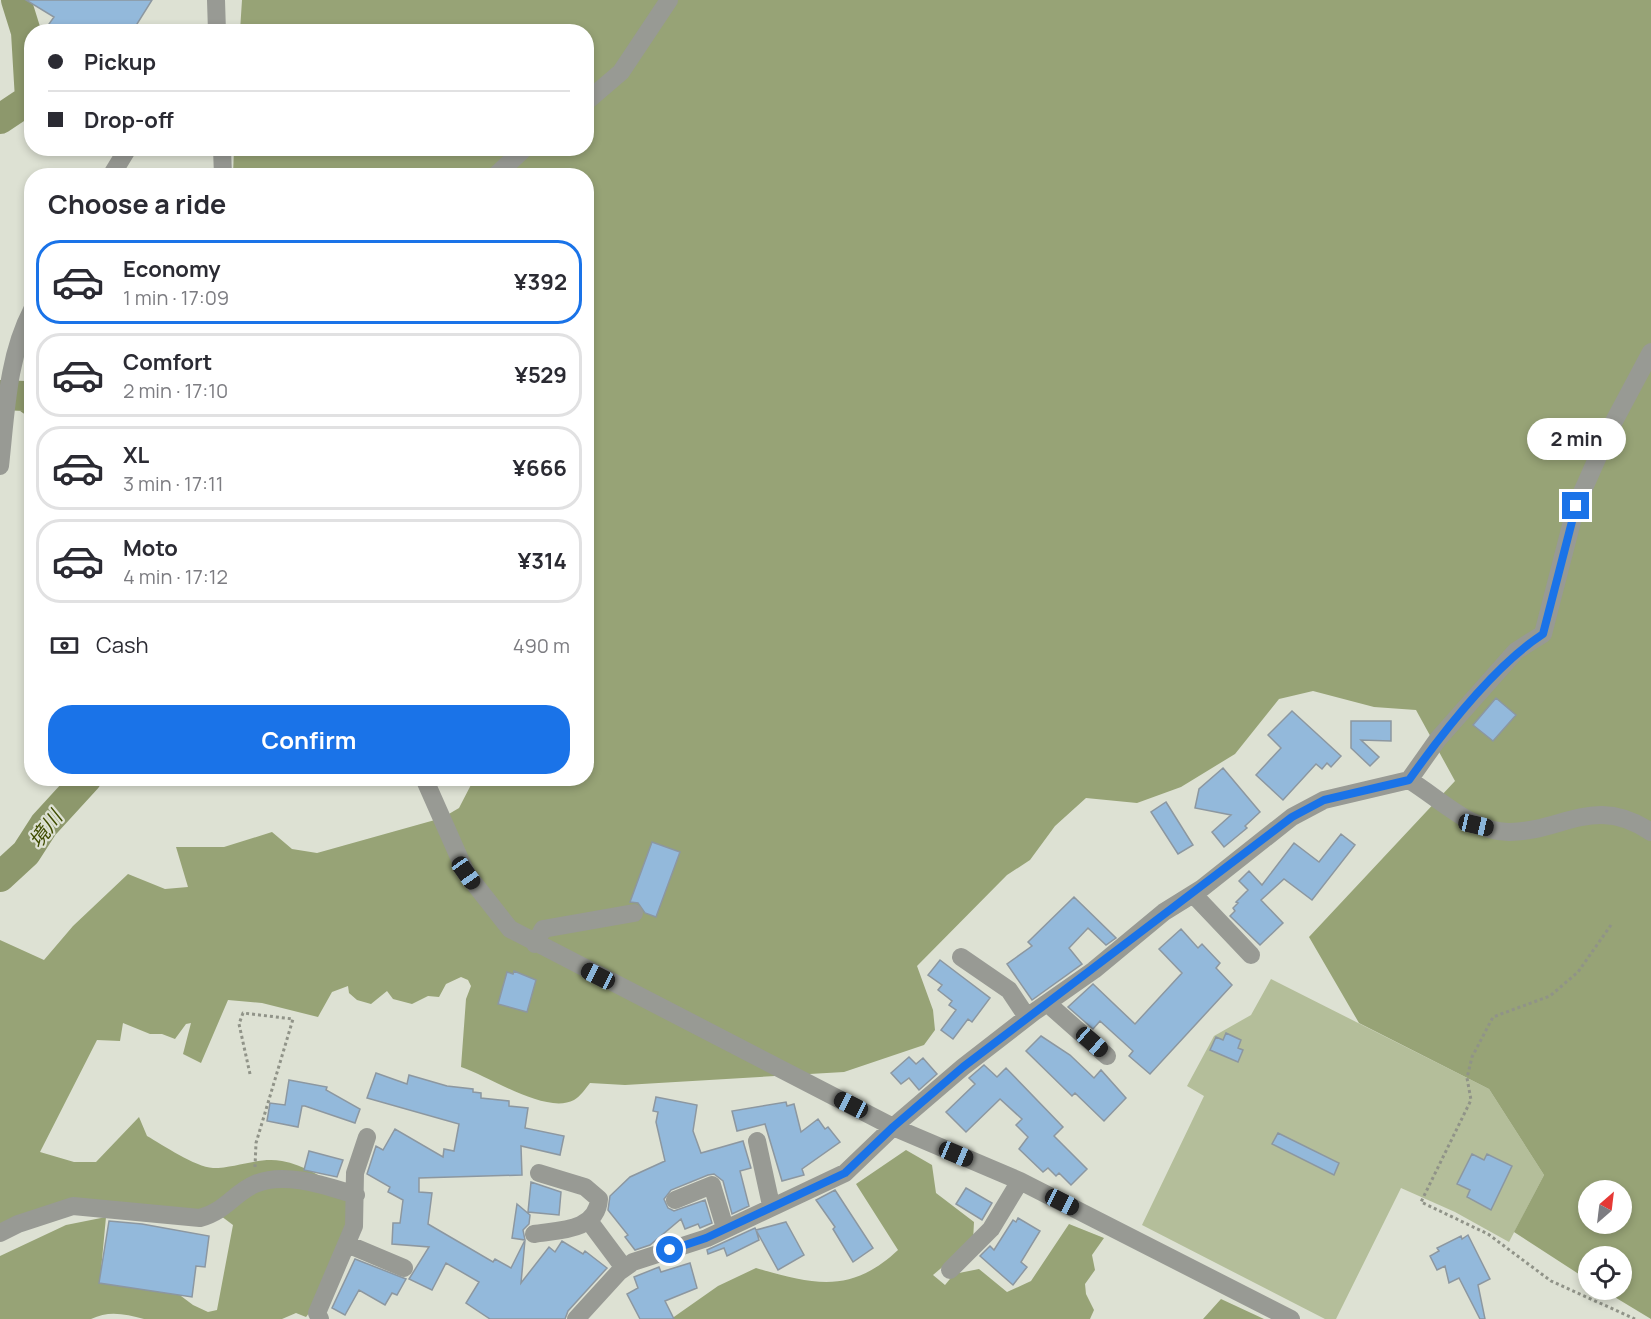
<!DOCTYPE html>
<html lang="en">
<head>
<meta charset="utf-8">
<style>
	:root { --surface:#fff; --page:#f7f7f7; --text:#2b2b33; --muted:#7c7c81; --line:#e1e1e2; --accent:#1a73e8 }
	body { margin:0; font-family:Manrope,"Noto Sans JP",sans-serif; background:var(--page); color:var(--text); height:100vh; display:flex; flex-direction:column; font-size:22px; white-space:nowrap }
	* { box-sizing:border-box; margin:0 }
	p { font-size:20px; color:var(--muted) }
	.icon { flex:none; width:33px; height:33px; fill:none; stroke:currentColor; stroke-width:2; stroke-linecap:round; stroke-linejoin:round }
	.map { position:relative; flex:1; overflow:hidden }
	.panel { position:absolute; left:24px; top:168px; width:570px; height:618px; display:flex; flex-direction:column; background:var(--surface); border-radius:24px; box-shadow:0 3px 9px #0003 }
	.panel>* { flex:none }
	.hud { position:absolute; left:24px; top:24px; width:570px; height:132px; border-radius:24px; box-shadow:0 3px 9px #0003; display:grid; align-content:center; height:132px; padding:0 24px; background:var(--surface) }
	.needle { width:39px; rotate:28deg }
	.fabs { position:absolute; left:1578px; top:1180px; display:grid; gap:12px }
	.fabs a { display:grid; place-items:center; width:54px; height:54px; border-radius:50%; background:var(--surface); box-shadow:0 3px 9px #0003; font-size:30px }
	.end { position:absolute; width:27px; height:27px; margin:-14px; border:8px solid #1a73e8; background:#fff; box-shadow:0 0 0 3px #fff }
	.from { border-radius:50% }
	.bubble { position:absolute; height:42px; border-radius:21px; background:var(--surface); box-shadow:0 3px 9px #0003; font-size:20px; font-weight:700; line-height:42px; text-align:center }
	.car { position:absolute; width:18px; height:36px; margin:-18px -9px; border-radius:8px; box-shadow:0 0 4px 2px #0007; background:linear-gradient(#222 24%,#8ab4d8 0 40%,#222 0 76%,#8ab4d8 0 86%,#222 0) }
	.hud b { display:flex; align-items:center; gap:21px; height:57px; font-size:22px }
	.hud b+b { border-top:2px solid var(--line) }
	.hud i { width:15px; height:15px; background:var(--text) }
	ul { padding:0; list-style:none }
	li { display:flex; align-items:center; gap:18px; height:84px; margin:0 12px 9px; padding:0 12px; border:3px solid var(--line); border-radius:24px }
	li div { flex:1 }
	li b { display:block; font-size:22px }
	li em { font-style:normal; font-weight:700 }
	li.selected { border-color:var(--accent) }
	li>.icon { width:54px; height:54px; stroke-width:1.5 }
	h2 { padding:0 24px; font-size:27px; line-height:72px }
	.pay { display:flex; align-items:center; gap:15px; height:66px; padding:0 24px; font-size:22px }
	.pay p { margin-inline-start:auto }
	.action { display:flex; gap:12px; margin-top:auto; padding:12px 24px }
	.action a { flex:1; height:69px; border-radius:24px; background:var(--accent); color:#fff; font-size:24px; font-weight:700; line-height:69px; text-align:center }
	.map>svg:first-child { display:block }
</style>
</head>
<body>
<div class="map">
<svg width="1651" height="1319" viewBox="0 0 1651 1319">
	<rect width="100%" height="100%" fill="#dde1d3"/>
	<path fill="#b4be9a" d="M1271,979l218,110 55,86 -35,67 -54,-30 -54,-24 -65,131h-11l-183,-94 62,-129 -17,-10 27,-50 37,-21z"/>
	<path fill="#97a376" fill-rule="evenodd" d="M242,0h1409v1319l-48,-29h19v-33h-34v23l-74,-48 30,-57 -55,-86 -130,-66 -50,-86 146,-156 -39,-71 -42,-3 -61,-16 -34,8 -44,55 -54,33 -44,16 -51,-5 -31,28 -25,34 -23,15 -90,91 16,44 2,20 -11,15 -80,27 -219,13 -35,-2c-4,5 -10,14 -16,17 -28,15 -85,-24 -113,-33l5,-68 5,-13 -3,-6 -7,-3 -15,7 -7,13 -11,-1 -16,8 -19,-5 -6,-8 -16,13 -14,-4 -8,-7 -1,-7 -16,6 -14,25 -56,-14 -34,-3 -27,63 -18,-9 8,-31 -5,1 -11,15 -13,-5h-12l-27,-11 -3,18 -23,-1 -57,112 34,10h22l43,-45 8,19c16,9 48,31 66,32 23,0 45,-11 69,-7 21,3 43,19 63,28l4,39 -34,77 -9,12 -10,-4 -14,6h-138c-19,-5 -35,-9 -53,0h-91v-63l66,-31 40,-8 -5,53 64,14 28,21 15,7 9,-2 16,-85 -16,-12 -123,-4 -94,24v-293l44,20 29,-34 55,-52 37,15 23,-2 -12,-40h48l48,-15 20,17 25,4 125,-35 17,-10 15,-29 112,-1v-602l-353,-1 1,-26 352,-1v-116l-346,-1zM1588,1191h34v33h-34z
		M906,1150l26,15 4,28 38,29 -1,19 -40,34 12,10 9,-11 25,-5 28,23 24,-11 38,-57 35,14 -12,17 3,15 -10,14 1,10 8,16 -4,9h-419l47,-33 38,-18c57,16 94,27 142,-18l-42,-66z
		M1221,1299l43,20h-61z"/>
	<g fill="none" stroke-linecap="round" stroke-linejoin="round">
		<path stroke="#8d986c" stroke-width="30" d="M0,119l30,-20 -4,-67 -10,-32
			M0,395l25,1 7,5
			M0,877l26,-24 18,-28 43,-47"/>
	</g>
	<path fill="#93b9db" stroke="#8c97a0" stroke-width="1.5" d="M26,0h126l-20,32h-71l-12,-8 5,-7z
		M1496,698l20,17 -23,26 -20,-16z
		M1292,711l49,45 -10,11 -4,-4 -5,6 -6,-5 -33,36 -27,-25 25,-27 -13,-13z
		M1351,721h40v20l-30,-1 18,17 -9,9 -19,-18z
		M1223,768l37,44 -15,14 2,2 -23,19 -12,-15 19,-17 -36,-7 4,-19z
		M1166,802l27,43 -15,9 -27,-42z
		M1341,834l14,11 -43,55 -28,-21 -23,21 22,23 -23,22 -30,-29 5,-5 -2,-3 5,-5 -2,-1 12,-12 -9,-9 10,-10 13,14 32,-42 25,19z
		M652,842l28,10 -24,65 -11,-4 -7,-10 -8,-1z
		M1074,897l42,41 -10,7 -18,-17 -19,20 13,16 -50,36 -25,-36 25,-18 -4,-4z
		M1181,929l17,19 4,-4 18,19 -4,5 16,17 -82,89 -21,-18 4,-5 -33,-30 -7,8 -25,-22 25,-23 42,40 47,-51 -23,-24z
		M940,960l50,38 -18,24 -4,-3 -15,20 -12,-9 15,-20 -7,-5 3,-4 -14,-11 4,-5 -14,-10z
		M514,971l22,9 -9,32 -29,-8 9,-32 6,2z
		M1226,1033l15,7 -3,8 5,2 -5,12 -28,-12 6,-13 7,3z
		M1041,1036l29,19 24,23 7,-8 25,28 -22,23 -29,-28 -3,3 -46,-45z
		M909,1057l7,7 7,-6 14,16 -18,16 -10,-12 -8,6 -10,-11z
		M984,1065l13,12 9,-9 57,59 -9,9 33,33 -16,16 -12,-12 -3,3 -8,-8 -5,4 -24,-23 9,-12 -12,-12 6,-6 -22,-20 -34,33 -20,-20 29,-28 -6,-6z
		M376,1073l31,11 2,-9 38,11 26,3v3l8,1v5l28,3v5l19,2 -3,20 39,8 -4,19 -39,-9 1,29 -103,3v14l13,1 -4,31 65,38 2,-3 16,9 14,-28 -4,43 28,-36 6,5 7,-11 21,13 2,-3 22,17 -39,43 -3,8h-75l-24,-16 13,-21 -33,-19 -14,27 -23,-11 20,-32 -37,-3 1,-21h7l3,-23 -15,-8 2,-5 -23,-13 9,-28 7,4 12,-21 48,28 1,-8 10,2 5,-27 -92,-26z
		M289,1080l38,7 -1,3 34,19 -5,14 -50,-17h-3l-4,21 -31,-6 3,-18 15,2z
		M656,1097l41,8 -4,26 8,22 42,-12 8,27 -11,3 9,35 -17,8 -9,-33 -9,-7 -6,1 -37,15 -7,9 4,9 6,3 31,-11 7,23 -12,5 -2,-4 -13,5 -4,-10 -31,26 -15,5 -10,-13 3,-2 -20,-25 2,-14 20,-19 35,-16 -9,-39 2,-10 -5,-1z
		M786,1102l1,4 7,-2 7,28 17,-13 7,10 3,-2 12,15 -38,27 2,6 -22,6 -17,-57 -28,7 -5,-20z
		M1278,1133l61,30 -5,12 -62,-31z
		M309,1151l34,9 -6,17 -33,-7z
		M1472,1154l12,6 3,-6 25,12 -21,44 -24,-13 3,-7 -13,-6z
		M531,1182l30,10 -2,23 -31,-3z
		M966,1188l26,15 -10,17 -26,-16z
		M835,1190l38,58 -20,14 -20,-33 2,-2 -19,-27z
		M517,1204l13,11 -1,9 -6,6 2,10 -13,-2z
		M1018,1218l22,13 -19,31 6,5 -14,18 -33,-29 10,-10 4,4 19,-30 3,2z
		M109,1221l33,3 67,12 -4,31 -9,-1 -4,31 -93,-14z
		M786,1222l18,33 -26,15 -22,-40 3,10 -32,16 -3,-8 -16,6 -1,-4 48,-22 1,2z
		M1468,1235l22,44 -12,6 7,34h-5l-21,-41 -10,5 -4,-17 -8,4 -7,-14 9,-5 -2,-3 24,-12 1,3z
		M355,1259l51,20 -9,16 -5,-2 -7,12 -26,-15 -14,25 -13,-7z
		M690,1263l7,25 -32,13 9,18h-34l-13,-25 11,-6 -4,-11 25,-10 2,5z"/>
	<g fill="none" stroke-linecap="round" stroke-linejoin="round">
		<path stroke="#909388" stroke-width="3" stroke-dasharray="3 3" stroke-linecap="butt" d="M1611,925l-33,47 -28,24 -57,21 -21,40 -5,21 4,22 -50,102 67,32 63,47 84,38
			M250,1074l-11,-50 4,-11 50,6 -37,124 -1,24"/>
		<path stroke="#989a94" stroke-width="18" d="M216,0l1,32
			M586,102l35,-30 48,-72
			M222,148l1,28
			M111,176l17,-28
			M495,176l30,-28
			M0,466c6,-53 7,-108 32,-156
			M424,778l42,95 44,56 383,198 127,54 271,138
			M1409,780c30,18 64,53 101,52 54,-1 85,-38 141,0
			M1193,894l58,61
			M535,944l8,-15 91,-16
			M961,957l48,33 18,27
			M1047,1003l60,53
			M757,1141l14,64
			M675,1200l37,-15 13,43
			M589,1221l35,47
			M0,1233l18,-9 55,-18 127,12c26,-7 34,-25 55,-34 30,-13 71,2 101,11
			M534,1234c25,-4 63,-3 65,-35l-14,-12 -46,-14
			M347,1244l57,24
			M950,1270l41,-41 29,-48
			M320,1319l-3,-6 37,-87 1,-53 12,-36
			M576,1319l43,-47 14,-10 74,-24 138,-65 48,-46 70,-60 71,-55 60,-42 70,-58 37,-23 91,-72 32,-17 85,-20 29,-41 78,-88 27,-17 33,-128 35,-79 40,-75"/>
	</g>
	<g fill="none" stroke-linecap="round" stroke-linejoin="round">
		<path stroke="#1a73e8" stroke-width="8" d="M670,1250l36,-12 139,-65 48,-46 70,-60 329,-250 32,-17 85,-20c34,-48 85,-114 134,-146l33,-128"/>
	</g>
	<g text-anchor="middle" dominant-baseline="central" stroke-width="4.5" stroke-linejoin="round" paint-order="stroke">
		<g font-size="20" font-style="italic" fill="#3f4c00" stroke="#dde1d3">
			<text transform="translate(45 829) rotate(-53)">境川</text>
		</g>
	</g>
</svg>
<div class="fabs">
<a><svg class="needle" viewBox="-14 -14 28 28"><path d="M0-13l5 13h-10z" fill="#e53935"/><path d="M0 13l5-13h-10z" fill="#7c7c81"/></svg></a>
<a><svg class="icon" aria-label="locate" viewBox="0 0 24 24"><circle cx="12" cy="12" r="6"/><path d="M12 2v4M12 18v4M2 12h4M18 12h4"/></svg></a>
</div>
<i class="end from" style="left:670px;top:1250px"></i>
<i class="end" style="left:1576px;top:506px"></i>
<div class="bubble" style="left:1527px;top:418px;width:99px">2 min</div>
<i class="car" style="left:1476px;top:825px;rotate:103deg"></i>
<i class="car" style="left:466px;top:873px;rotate:145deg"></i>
<i class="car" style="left:598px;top:976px;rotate:297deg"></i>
<i class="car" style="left:1092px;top:1042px;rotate:131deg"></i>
<i class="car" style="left:851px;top:1105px;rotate:297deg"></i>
<i class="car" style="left:956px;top:1154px;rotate:113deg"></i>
<i class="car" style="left:1062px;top:1202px;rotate:117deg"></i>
<div class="hud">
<b><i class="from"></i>Pickup</b>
<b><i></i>Drop-off</b>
</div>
<section class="panel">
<h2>Choose a ride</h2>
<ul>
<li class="selected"><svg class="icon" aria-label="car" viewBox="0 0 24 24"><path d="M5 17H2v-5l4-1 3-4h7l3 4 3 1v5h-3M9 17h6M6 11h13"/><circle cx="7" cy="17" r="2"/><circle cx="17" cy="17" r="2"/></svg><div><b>Economy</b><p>1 min · 17:09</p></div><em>¥392</em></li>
<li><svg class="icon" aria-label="car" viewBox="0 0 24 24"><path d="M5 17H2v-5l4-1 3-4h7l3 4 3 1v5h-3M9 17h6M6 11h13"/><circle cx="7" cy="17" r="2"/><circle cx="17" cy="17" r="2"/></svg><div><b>Comfort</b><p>2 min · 17:10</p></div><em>¥529</em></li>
<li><svg class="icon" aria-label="car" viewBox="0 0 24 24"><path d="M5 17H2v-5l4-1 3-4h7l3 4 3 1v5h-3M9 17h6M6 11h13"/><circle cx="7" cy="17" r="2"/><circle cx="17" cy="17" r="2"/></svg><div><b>XL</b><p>3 min · 17:11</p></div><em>¥666</em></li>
<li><svg class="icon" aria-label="car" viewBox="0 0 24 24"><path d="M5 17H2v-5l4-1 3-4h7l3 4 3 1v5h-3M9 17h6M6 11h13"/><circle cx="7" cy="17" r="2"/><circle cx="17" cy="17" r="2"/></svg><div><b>Moto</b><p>4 min · 17:12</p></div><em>¥314</em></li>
</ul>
<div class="pay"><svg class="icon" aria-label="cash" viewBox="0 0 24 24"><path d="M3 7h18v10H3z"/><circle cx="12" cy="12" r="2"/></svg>Cash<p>490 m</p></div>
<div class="action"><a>Confirm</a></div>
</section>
</div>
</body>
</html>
